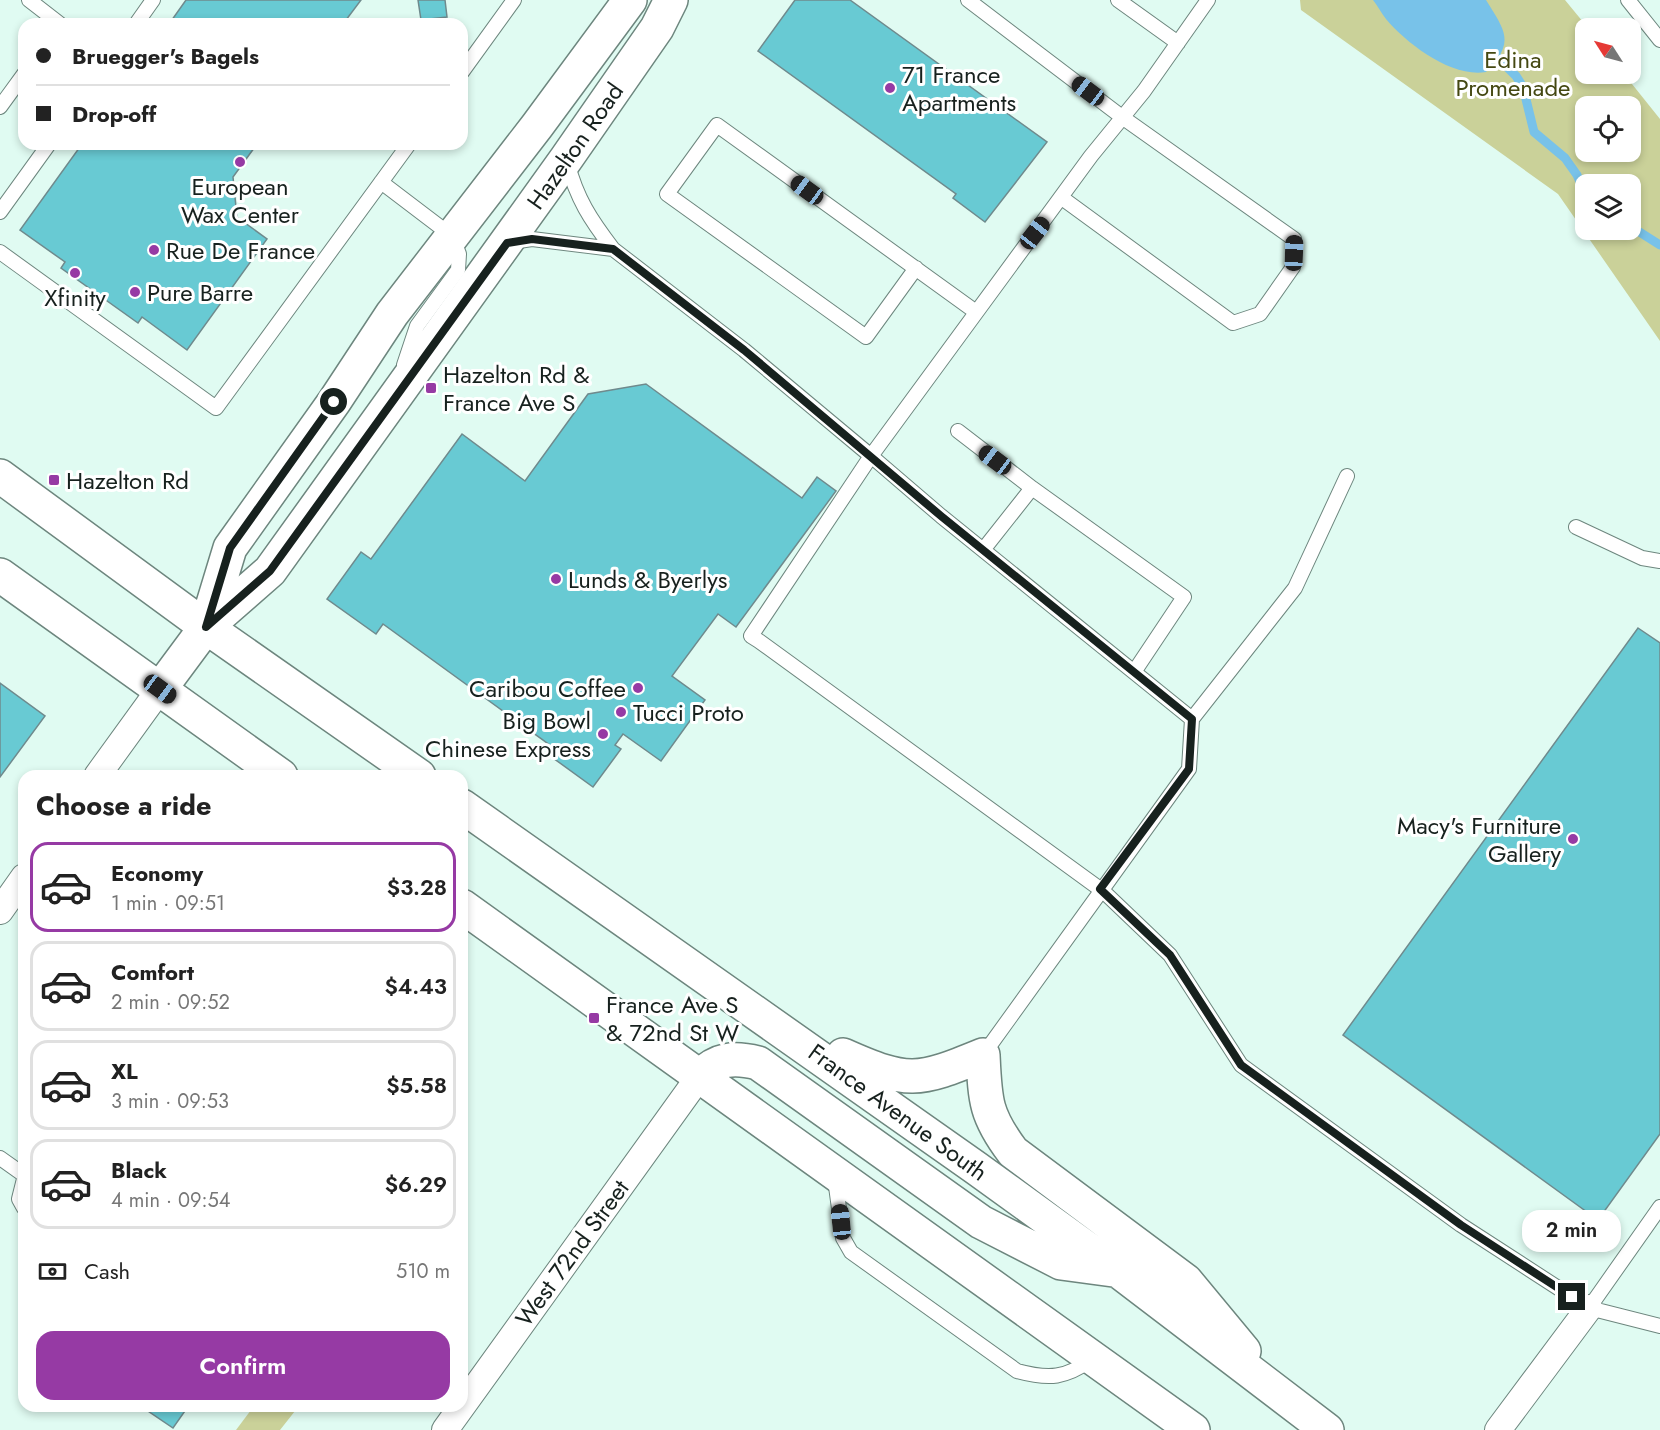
<!DOCTYPE html>
<html lang="en">
<head>
<meta charset="utf-8">
<style>
	:root { --surface:#fff; --page:#f6f6f6; --text:#222; --muted:#767676; --line:#e0e0e0; --accent:#963aa4 }
	body { margin:0; font-family:Jost,sans-serif; background:var(--page); color:var(--text); height:100vh; display:flex; flex-direction:column; font-size:22px; white-space:nowrap }
	* { box-sizing:border-box; margin:0 }
	p { font-size:20px; color:var(--muted) }
	.icon { flex:none; width:33px; height:33px; fill:none; stroke:currentColor; stroke-width:2; stroke-linecap:round; stroke-linejoin:round }
	.map { position:relative; flex:1; overflow:hidden }
	.sheet { position:absolute; left:18px; top:770px; width:450px; height:642px; display:flex; flex-direction:column; background:var(--surface); border-radius:18px; box-shadow:0 3px 9px #0003 }
	.sheet>* { flex:none }
	.top-card { position:absolute; left:18px; top:18px; width:450px; height:132px; border-radius:18px; box-shadow:0 3px 9px #0003; display:grid; align-content:center; height:132px; padding:0 18px; background:var(--surface) }
	.needle { width:39px; rotate:306deg }
	.buttons { position:absolute; left:1575px; top:18px; display:grid; gap:12px }
	.buttons a { display:grid; place-items:center; width:66px; height:66px; border-radius:12px; background:var(--surface); box-shadow:0 3px 9px #0003; font-size:30px }
	.end { position:absolute; width:27px; height:27px; margin:-14px; border:8px solid #17211e; background:#fff; box-shadow:0 0 0 3px #fff }
	.from { border-radius:50% }
	.bubble { position:absolute; height:42px; border-radius:18px; background:var(--surface); box-shadow:0 3px 9px #0003; font-size:20px; font-weight:600; line-height:42px; text-align:center }
	.car { position:absolute; width:18px; height:36px; margin:-18px -9px; border-radius:8px; box-shadow:0 0 4px 2px #0007; background:linear-gradient(#222 24%,#8ab4d8 0 40%,#222 0 76%,#8ab4d8 0 86%,#222 0) }
	.top-card b { display:flex; align-items:center; gap:21px; height:57px; font-size:22px }
	.top-card b+b { border-top:2px solid var(--line) }
	.top-card i { width:15px; height:15px; background:var(--text) }
	ul { padding:0; list-style:none }
	li { display:flex; align-items:center; gap:18px; height:90px; margin:0 12px 9px; padding:0 6px; border:3px solid var(--line); border-radius:18px }
	li div { flex:1 }
	li b { display:block; font-size:22px }
	li em { font-style:normal; font-weight:600 }
	li.on { border-color:var(--accent) }
	li>.icon { width:54px; height:54px; stroke-width:1.5 }
	h2 { padding:0 18px; font-size:27px; line-height:72px }
	.pay { display:flex; align-items:center; gap:15px; height:66px; padding:0 18px; font-size:22px }
	.pay p { margin-inline-start:auto }
	.button { display:flex; gap:12px; margin-top:auto; padding:12px 18px }
	.button a { flex:1; height:69px; border-radius:18px; background:var(--accent); color:#fff; font-size:24px; font-weight:600; line-height:69px; text-align:center }
	.map>svg:first-child { display:block }
</style>
</head>
<body>
<div class="map">
<svg width="1660" height="1430" viewBox="0 0 1660 1430">
	<rect width="100%" height="100%" fill="#e0fbf2"/>
	<path fill="#cad199" fill-rule="evenodd" d="M1300,0h265l23,28h-2v46h38l36,45v222l-102,-147 -257,-184zM1586,106h44v46h-44zM1586,184h44v46h-44z
		M254,1406h45l-19,24h-44z"/>
	<path fill="#78c2e9" d="M1373,0h113c19,31 30,42 0,72 -34,6 -79,-28 -100,-53 -5,-6 -8,-13 -13,-19z"/>
	<g fill="none" stroke-linecap="round" stroke-linejoin="round">
		<path stroke="#78c2e9" stroke-width="9" d="M1490,50l26,26 7,11 11,45 31,26 12,17 9,20
			M1630,226l30,19"/>
	</g>
	<path fill="#68cad3" stroke="#6f8a8d" stroke-width="1.5" d="M186,0h175l-18,24h-174z
		M418,0h27l2,17 -26,3z
		M795,0h55l197,142 -62,80 -32,-24 3,-4 -198,-143z
		M82,144h175l-24,33 4,40 30,22 -80,111 -45,-33 -4,6 -77,-55 4,-6 -45,-32z
		M646,384l156,114 15,-21 19,14 -100,136 -18,-13 -46,62 33,24 -44,61 -38,-27 -8,11 6,4 -28,38 -40,-29 5,-7 -175,-127 -7,10 -49,-35 34,-47 10,7 91,-125 63,47 63,-87z
		M1638,628l22,15v491l-62,86 -255,-185z
		M0,683l45,33 -45,61z
		M152,1406h31l4,2 -14,20 -25,-17z"/>
	<g fill="none" stroke-linecap="round" stroke-linejoin="round">
		<g stroke="#6d867e" stroke-width="16">
			<path id="service" d="M29,0l31,24
				M968,0l154,117 172,122 -1,28 -33,47 -27,9 -171,-125
				M1118,0l60,43
				M1628,0l32,40
				M136,24l17,-24
				M462,72l52,-72
				M0,107l24,-33
				M381,182l71,54 7,18 -1,16 -41,56 -13,39
				M0,212l49,-68
				M512,242l20,-3 81,10c-23,-30 -36,-50 -46,-87
				M613,249l131,101 127,106 220,-300 53,-65 64,-91
				M0,252l216,156 193,-264
				M916,268l-50,69 -199,-143 50,-69 259,187
				M958,431l74,57 -49,62
				M1032,488l152,109 -50,75
				M1576,527l66,31 18,3
				M1192,719l103,-131 52,-112
				M983,1055l206,-286 3,-50 -251,-203 -70,-60 -120,180 8,5 341,248 4,3 66,63 71,110 220,160 128,83 71,18
				M0,1158l24,17
				M24,1179l-5,20 5,9
				M835,1179l8,59 8,14 166,119c33,9 48,7 76,-12
				M1589,1308l71,-101"/>
		</g>
		<g stroke="#6d867e" stroke-width="28">
			<path id="minor" d="M97,776l63,-87
				M0,911l24,-34
				M445,1430l254,-353
				M1498,1430l91,-122"/>
		</g>
		<g stroke="#6d867e" stroke-width="36">
			<path id="tertiary" d="M206,627l24,-79 104,-146 58,-88 145,-188 93,-126
				M160,689l46,-62 64,-56 296,-412 91,-131 14,-28"/>
		</g>
		<g stroke="#6d867e" stroke-width="36">
			<path id="secondary" d="M0,476l206,151 213,149
				M0,575l281,201
				M462,806l514,362 141,102 210,160
				M462,906l731,524
				M843,1055c65,29 74,27 140,0 2,45 2,60 30,97l173,129 58,70
				M699,1077c18,-19 35,-20 59,-14l223,159 80,41 52,7"/>
		</g>
		<use href="#service" stroke="#fff" stroke-width="14"/>
		<use href="#minor" stroke="#fff" stroke-width="26"/>
		<use href="#tertiary" stroke="#fff" stroke-width="33"/>
		<use href="#secondary" stroke="#fff" stroke-width="33"/>
	</g>
	<g fill="none" stroke-linecap="round" stroke-linejoin="round">
		<path stroke="#17211e" stroke-width="8" d="M334,402l-104,146 -24,79 64,-56 237,-328 25,-4 81,10 131,101 197,166 251,203 -3,50 -89,120 70,66 71,110 220,160 111,72"/>
	</g>
	<g fill="#963aa4" stroke="#fff" stroke-width="2">
		<circle cx="890" cy="88" r="6"/>
		<circle cx="240" cy="162" r="6"/>
		<circle cx="154" cy="250" r="6"/>
		<circle cx="75" cy="273" r="6"/>
		<circle cx="135" cy="292" r="6"/>
		<rect x="425" y="382" width="12" height="12" rx="3"/>
		<rect x="48" y="474" width="12" height="12" rx="3"/>
		<circle cx="556" cy="579" r="6"/>
		<circle cx="638" cy="688" r="6"/>
		<circle cx="621" cy="712" r="6"/>
		<circle cx="603" cy="734" r="6"/>
		<circle cx="1573" cy="839" r="6"/>
		<rect x="588" y="1012" width="12" height="12" rx="3"/>
	</g>
	<g text-anchor="middle" dominant-baseline="central" stroke-width="6" stroke-linejoin="round" paint-order="stroke">
		<g font-size="24" fill="#444812" stroke="#fff">
			<text x="1513" y="59">Edina<tspan x="1513" dy="28">Promenade</tspan></text>
		</g>
		<g font-size="24" fill="#17211e" stroke="#fff" text-anchor="start">
			<text x="902" y="74">71 France<tspan x="902" dy="28">Apartments</tspan></text>
			<text x="240" y="186" text-anchor="middle">European<tspan x="240" dy="28">Wax Center</tspan></text>
			<text x="166" y="250">Rue De France</text>
			<text x="147" y="292">Pure Barre</text>
			<text x="75" y="297" text-anchor="middle">Xfinity</text>
			<text x="443" y="374">Hazelton Rd &amp;<tspan x="443" dy="28">France Ave S</tspan></text>
			<text x="66" y="480">Hazelton Rd</text>
			<text x="568" y="579">Lunds &amp; Byerlys</text>
			<text x="626" y="688" text-anchor="end">Caribou Coffee</text>
			<text x="633" y="712">Tucci Proto</text>
			<text x="591" y="720" text-anchor="end">Big Bowl<tspan x="591" dy="28">Chinese Express</tspan></text>
			<text x="1561" y="825" text-anchor="end">Macy's Furniture<tspan x="1561" dy="28">Gallery</tspan></text>
			<text x="606" y="1004">France Ave S<tspan x="606" dy="28">&amp; 72nd St W</tspan></text>
		</g>
		<g font-size="24" fill="#17211e" stroke="#fff">
			<text transform="translate(575 146) rotate(-55)">Hazelton Road</text>
			<text transform="translate(898 1112) rotate(36)">France Avenue South</text>
			<text transform="translate(572 1253) rotate(-54)">West 72nd Street</text>
		</g>
	</g>
</svg>
<div class="buttons">
<a><svg class="needle" viewBox="-14 -14 28 28"><path d="M0-13l5 13h-10z" fill="#e53935"/><path d="M0 13l5-13h-10z" fill="#767676"/></svg></a>
<a><svg class="icon" aria-label="locate" viewBox="0 0 24 24"><circle cx="12" cy="12" r="6"/><path d="M12 2v4M12 18v4M2 12h4M18 12h4"/></svg></a>
<a><svg class="icon" aria-label="layers" viewBox="0 0 24 24"><path d="M12 4l9 5-9 5-9-5zM3 14l9 5 9-5"/></svg></a>
</div>
<i class="end from" style="left:334px;top:402px"></i>
<i class="end" style="left:1572px;top:1297px"></i>
<div class="bubble" style="left:1522px;top:1210px;width:99px">2 min</div>
<i class="car" style="left:1088px;top:91px;rotate:307deg"></i>
<i class="car" style="left:807px;top:190px;rotate:306deg"></i>
<i class="car" style="left:1035px;top:233px;rotate:38deg"></i>
<i class="car" style="left:1294px;top:253px;rotate:2deg"></i>
<i class="car" style="left:995px;top:460px;rotate:307deg"></i>
<i class="car" style="left:160px;top:689px;rotate:126deg"></i>
<i class="car" style="left:841px;top:1222px;rotate:354deg"></i>
<div class="top-card">
<b><i class="from"></i>Bruegger's Bagels</b>
<b><i></i>Drop-off</b>
</div>
<section class="sheet">
<h2>Choose a ride</h2>
<ul>
<li class="on"><svg class="icon" aria-label="car" viewBox="0 0 24 24"><path d="M5 17H2v-5l4-1 3-4h7l3 4 3 1v5h-3M9 17h6M6 11h13"/><circle cx="7" cy="17" r="2"/><circle cx="17" cy="17" r="2"/></svg><div><b>Economy</b><p>1 min · 09:51</p></div><em>$3.28</em></li>
<li><svg class="icon" aria-label="car" viewBox="0 0 24 24"><path d="M5 17H2v-5l4-1 3-4h7l3 4 3 1v5h-3M9 17h6M6 11h13"/><circle cx="7" cy="17" r="2"/><circle cx="17" cy="17" r="2"/></svg><div><b>Comfort</b><p>2 min · 09:52</p></div><em>$4.43</em></li>
<li><svg class="icon" aria-label="car" viewBox="0 0 24 24"><path d="M5 17H2v-5l4-1 3-4h7l3 4 3 1v5h-3M9 17h6M6 11h13"/><circle cx="7" cy="17" r="2"/><circle cx="17" cy="17" r="2"/></svg><div><b>XL</b><p>3 min · 09:53</p></div><em>$5.58</em></li>
<li><svg class="icon" aria-label="car" viewBox="0 0 24 24"><path d="M5 17H2v-5l4-1 3-4h7l3 4 3 1v5h-3M9 17h6M6 11h13"/><circle cx="7" cy="17" r="2"/><circle cx="17" cy="17" r="2"/></svg><div><b>Black</b><p>4 min · 09:54</p></div><em>$6.29</em></li>
</ul>
<div class="pay"><svg class="icon" aria-label="cash" viewBox="0 0 24 24"><path d="M3 7h18v10H3z"/><circle cx="12" cy="12" r="2"/></svg>Cash<p>510 m</p></div>
<div class="button"><a>Confirm</a></div>
</section>
</div>
</body>
</html>
